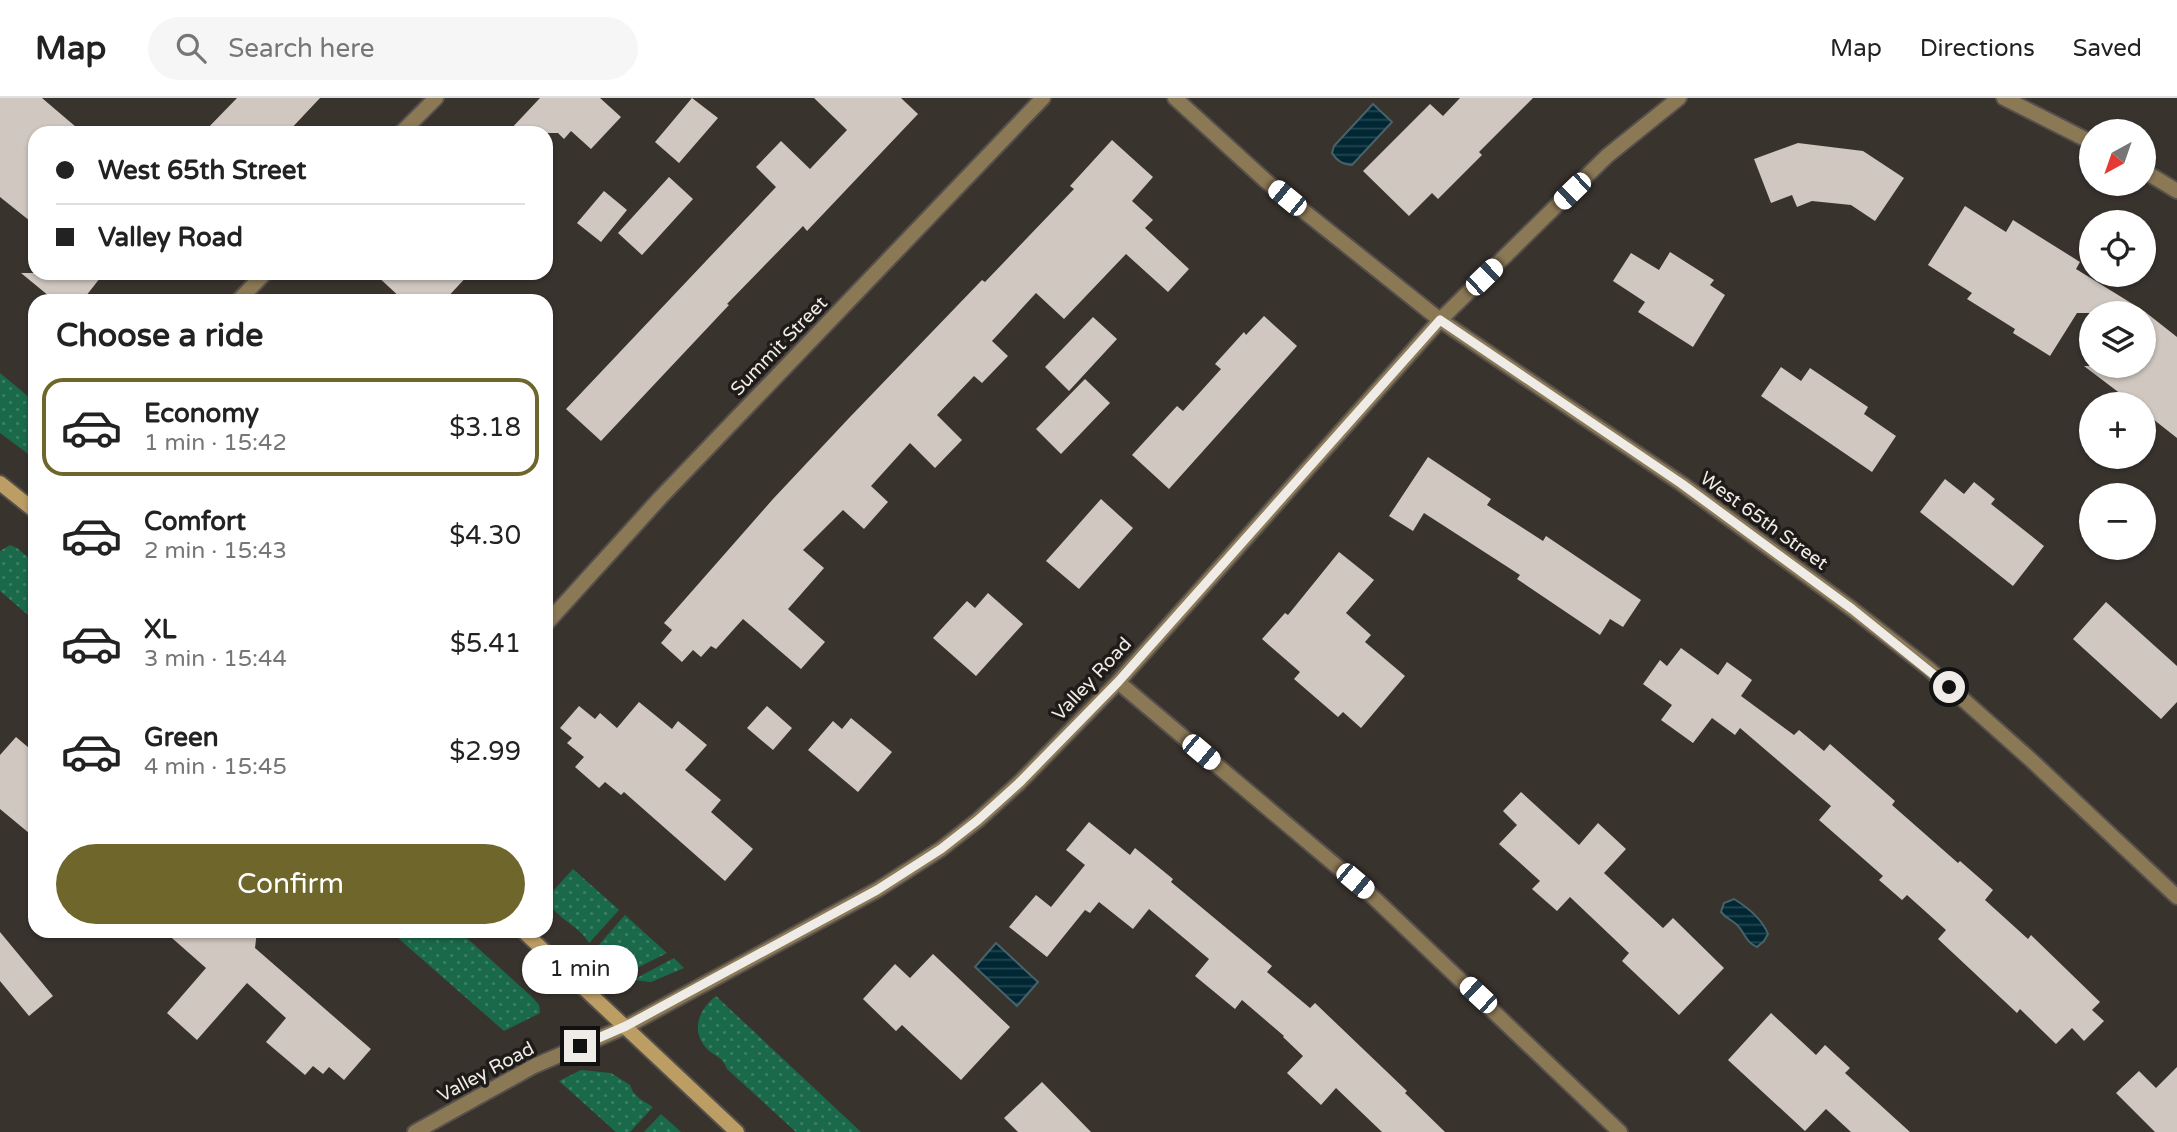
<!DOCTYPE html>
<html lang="en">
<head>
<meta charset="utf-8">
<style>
	:root { --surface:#fff; --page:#f6f6f6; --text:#222; --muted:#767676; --line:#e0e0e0; --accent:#6f662b }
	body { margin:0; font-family:"Varela Round",sans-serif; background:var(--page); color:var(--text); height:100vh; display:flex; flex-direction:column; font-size:26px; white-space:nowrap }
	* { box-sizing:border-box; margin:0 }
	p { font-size:23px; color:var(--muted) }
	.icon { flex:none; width:38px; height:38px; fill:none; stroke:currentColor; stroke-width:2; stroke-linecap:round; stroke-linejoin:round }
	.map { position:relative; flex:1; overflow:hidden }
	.details { position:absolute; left:28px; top:196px; width:525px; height:644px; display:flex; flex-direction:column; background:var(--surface); border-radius:21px; box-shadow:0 2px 5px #0004 }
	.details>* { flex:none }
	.top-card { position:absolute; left:28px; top:28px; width:525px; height:154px; border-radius:21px; box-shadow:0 2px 5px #0004; display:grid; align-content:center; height:154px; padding:0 28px; background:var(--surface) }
	.needle { width:46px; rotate:220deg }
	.fabs { position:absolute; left:2079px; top:21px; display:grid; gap:14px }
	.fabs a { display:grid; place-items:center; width:77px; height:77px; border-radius:50%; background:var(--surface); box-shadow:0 2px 5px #0004; font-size:35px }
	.end { position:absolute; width:32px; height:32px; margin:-16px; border:9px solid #efebe7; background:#111; box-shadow:0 0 0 4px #111 }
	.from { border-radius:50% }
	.bubble { position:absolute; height:49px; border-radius:24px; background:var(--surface); box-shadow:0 2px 5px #0004; font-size:23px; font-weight:600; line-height:49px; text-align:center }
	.car { position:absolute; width:21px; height:42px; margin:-21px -10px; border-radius:9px; box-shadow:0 0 5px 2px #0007; background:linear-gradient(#fff 24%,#345 0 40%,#fff 0 76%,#345 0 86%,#fff 0) }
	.top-card b { display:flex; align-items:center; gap:24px; height:66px; font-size:26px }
	.top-card b+b { border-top:2px solid var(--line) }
	.top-card i { width:18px; height:18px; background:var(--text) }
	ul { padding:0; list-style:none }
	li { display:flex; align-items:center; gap:21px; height:98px; margin:0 14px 10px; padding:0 14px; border:4px solid transparent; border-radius:21px }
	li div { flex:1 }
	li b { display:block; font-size:26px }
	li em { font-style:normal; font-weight:600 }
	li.on { border-color:var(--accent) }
	li>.icon { width:63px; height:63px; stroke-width:1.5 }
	h2 { padding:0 28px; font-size:32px; line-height:84px }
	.button { display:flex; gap:14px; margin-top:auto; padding:14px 28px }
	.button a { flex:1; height:80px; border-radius:42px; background:var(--accent); color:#fff; font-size:28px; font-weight:600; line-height:80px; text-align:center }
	header { display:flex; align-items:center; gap:42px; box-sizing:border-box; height:98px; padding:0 35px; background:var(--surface); border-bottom:2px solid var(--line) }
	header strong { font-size:33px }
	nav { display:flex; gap:38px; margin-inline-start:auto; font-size:24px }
	.search { width:490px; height:63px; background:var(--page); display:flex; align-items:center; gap:18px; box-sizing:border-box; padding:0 24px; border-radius:38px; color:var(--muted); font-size:26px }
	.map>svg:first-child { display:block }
</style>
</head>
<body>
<header>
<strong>Map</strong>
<div class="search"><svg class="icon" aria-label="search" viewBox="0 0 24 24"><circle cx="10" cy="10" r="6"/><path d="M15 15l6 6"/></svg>Search here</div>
<nav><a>Map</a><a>Directions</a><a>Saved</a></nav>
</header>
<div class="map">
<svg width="2177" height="1034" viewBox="0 0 2177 1034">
	<defs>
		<pattern id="grass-dots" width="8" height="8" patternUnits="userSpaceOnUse" patternTransform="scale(1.75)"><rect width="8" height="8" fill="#1b694b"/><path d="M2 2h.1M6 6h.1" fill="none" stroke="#3c7f65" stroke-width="1.8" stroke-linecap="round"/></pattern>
		<pattern id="water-rules" width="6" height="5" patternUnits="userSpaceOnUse" patternTransform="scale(1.75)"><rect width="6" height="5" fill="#002734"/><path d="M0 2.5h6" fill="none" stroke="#264651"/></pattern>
	</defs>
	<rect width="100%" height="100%" fill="#39332e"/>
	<path fill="url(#grass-dots)" d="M0,275l35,29v57l-35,-26z
		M10,447l7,3 18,15v58l-35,-30v-40z
		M573,771l46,41 -30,33c-9,-16 -29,-23 -40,-39l2,-11z
		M625,817l42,38 -42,21 -29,-26z
		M390,833h69l73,66 7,8 1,8 -36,18z
		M674,860l10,10 -33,14 -18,-2z
		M716,898l145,136h-65l-69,-63c-4,-12 -11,-12 -19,-19 -18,-18 -10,-40 8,-54z
		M581,972l30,3 19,12 3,7 7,7 13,8 -23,25h-14l-57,-51z
		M661,1016l20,18h-37z"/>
	<path fill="url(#water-rules)" stroke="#48626a" stroke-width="2" d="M1373,6l19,18 -40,43c-10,-1 -15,-4 -20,-12l2,-7z
		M1734,801c13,8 28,20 34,35l-4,7 -7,6c-12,-5 -12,-15 -21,-23 -6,-5 -10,-6 -15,-12l3,-9z
		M996,845l42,39 -21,24 -42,-39z"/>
	<path fill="#cfc7c0" d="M0,0h42l41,35h-48v92l-35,-28z
		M237,0h83l-33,35h-84z
		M540,0h60l21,19 -30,32 -20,-18 -7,8 -6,-6h-51z
		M692,0l26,20 -39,45 -24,-21z
		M814,0h87l17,16 -111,117 -4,-5 -76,78 2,1 -128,136 -35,-32 210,-222 -20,-20 25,-26 29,28 37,-39z
		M1460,0h73l-54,54 3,3 -44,44 -6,-6 -23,23 -46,-45 67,-67 13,12z
		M1112,42l41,37 -21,24 21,19 -8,8 44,41 -21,23 -42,-38 -62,65 -28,-26 -44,48 16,15 -26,27 -8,-7 -37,39 25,25 -27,28 -25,-25 -39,43 17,16 -24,27 -21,-19 -40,40 21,18 -36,41 37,33 -24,27 -58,-50 -27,30 -5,-3 -10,11 -8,-7 -11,12 -21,-19 11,-13 -8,-7 109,-124 77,-82 132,-137 3,2 89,-93 -4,-3z
		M1798,45l65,8 41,27 -29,43 -24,-16 -39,-4 -15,6 -5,-12 -21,8 -17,-44z
		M669,79l24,22 -51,56 -24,-22z
		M604,93l23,19 -26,32 -24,-19z
		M1965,108l41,26 7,-12 67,42 -4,7 68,42 33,26v101l-33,-26v-8h-10l-50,-38h60v-53h-67l-27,43 -37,-23 2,-4 -48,-30 5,-6 -44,-28z
		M1670,154l44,28 -4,5 15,10 -32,52 -55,-35 7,-10 -32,-21 18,-28 28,17z
		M21,175h83l-22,28h-27z
		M374,175h96l-26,28h-40z
		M1264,218l33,30 -128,143 -37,-34 45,-49 6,5 38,-42 -6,-5 29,-32 2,3z
		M1093,219l24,22 -48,52 -24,-24z
		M1781,269l20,14 9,-13 58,39 -4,7 32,22 -24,36 -111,-76z
		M1085,281l25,24 -49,51 -25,-25z
		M1428,359l63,42 -4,6 56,36 3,-5 95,64 -18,27 -13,-8 -10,16 -83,-56 3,-4 -96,-62 -11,18 -24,-15z
		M1945,381l19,15 10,-12 21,17 -4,5 53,42 -31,40 -93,-74z
		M1101,401l32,29 -54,61 -33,-28z
		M1339,454l35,28 -28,33 25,22 -6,7 40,34 -44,52 -18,-16 -5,5 -44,-38 6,-7 -38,-33 23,-26 3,2z
		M988,495l35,31 -47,52 -43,-38 34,-37 8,7z
		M2106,504l71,64v36l-16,17 -88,-80z
		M1681,550l37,27 9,-13 25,18 -11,16 53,39 5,-5 25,21 6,-7 65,57 -3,4 66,58 2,-2 33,29 -8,10 43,39 3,-4 69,67 -8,8 12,11 -20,20 -12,-13 -16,16 -36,-35 -3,4 -79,-74 8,-9 -39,-35 -5,5 -23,-20 4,-4 -64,-56 12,-14 -91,-78 -5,7 -23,-17 -19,25 -32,-23 11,-15 -29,-21 17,-24 7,6z
		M639,604l33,27 6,-8 29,24 -22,25 36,30 -10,12 42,37 -28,32 -101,-89 -3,3 -16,-13 -6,6 -24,-21 9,-10 -17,-14 5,-5 -12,-10 19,-22 16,13 5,-6 17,15z
		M767,608l25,22 -19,22 -26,-22z
		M851,620l41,34 -34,40 -50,-42 25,-29 9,8z
		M16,639l19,16v85l-35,-29v-54z
		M1521,694l58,53 19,-22 28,26 -22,24 59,55 10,-10 51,50 -45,47 -57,-54 7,-8 -59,-56 -13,14 -25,-22 8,-8 -41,-37 18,-19 -14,-14z
		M1089,724l41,33 5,-7 38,31 -2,3 101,84 -5,6 43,36 5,-5 92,88 -2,2 40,39h-63l-46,-44 -15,17 -34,-32 16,-17 -20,-19 1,-1 -42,-36 -7,9 -40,-33 14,-17 -60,-50 -16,20 -34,-27 -9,11 -5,-3 -38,47 -38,-30 27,-32 15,12 34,-42 -19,-15z
		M164,833h93l-2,17 116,101 -27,31 -15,-13 -6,7 -10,-8 -8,9 -39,-33 20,-24 -39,-35 -50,57 -30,-27 39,-45z
		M0,834l53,64 -24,20 -29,-35z
		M933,856l77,73 -49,53 -59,-55 -6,6 -33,-32 32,-35 15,14z
		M1771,915l45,42 9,-10 25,23 -5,5 65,59h-59l-25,-23 -21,22 -77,-71z
		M2177,969v65h-22l-39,-39 23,-22 17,17z
		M1042,984l49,50h-73l-14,-14z"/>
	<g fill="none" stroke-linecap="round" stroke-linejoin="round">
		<g stroke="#56504c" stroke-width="18">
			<path id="street" d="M1175,0l91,83 174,139 242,164 170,125 77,60 101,90 147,138
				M2004,0l87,44
				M401,35l35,-35
				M2144,73l33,20
				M238,203l27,-28
				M546,526l115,-127 382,-399
				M1118,584l254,214 248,236
				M415,1034l119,-66 93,-40 250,-136 64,-41 37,-29 41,-37 99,-101 322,-362 167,-164 72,-58"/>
		</g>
		<g stroke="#56504c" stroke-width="18">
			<path id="secondary" d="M0,385l35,28
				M523,833l214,201"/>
		</g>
		<use href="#street" stroke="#8b7855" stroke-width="14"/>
		<use href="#secondary" stroke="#bc9d64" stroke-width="14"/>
	</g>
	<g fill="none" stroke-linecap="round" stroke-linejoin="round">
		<path stroke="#efebe7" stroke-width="9" d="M580,948l46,-20 251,-136 64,-41 37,-29 41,-37 99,-101 322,-362 242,164 170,125 97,78"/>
	</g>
	<g text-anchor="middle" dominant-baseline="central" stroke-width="7" stroke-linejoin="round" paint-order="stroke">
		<g font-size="19" fill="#efebe7" stroke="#1e1b19">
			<text transform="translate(779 248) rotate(-46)">Summit Street</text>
			<text transform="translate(1764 423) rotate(36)">West 65th Street</text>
			<text transform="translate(1092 581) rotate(-47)">Valley Road</text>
			<text transform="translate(486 974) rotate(-28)">Valley Road</text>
		</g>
	</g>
</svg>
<div class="fabs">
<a><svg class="needle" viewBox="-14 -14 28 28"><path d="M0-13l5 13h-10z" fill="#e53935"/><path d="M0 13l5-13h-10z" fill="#767676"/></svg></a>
<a><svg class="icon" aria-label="locate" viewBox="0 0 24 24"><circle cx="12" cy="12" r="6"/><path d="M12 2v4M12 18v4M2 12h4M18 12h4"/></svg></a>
<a><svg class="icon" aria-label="layers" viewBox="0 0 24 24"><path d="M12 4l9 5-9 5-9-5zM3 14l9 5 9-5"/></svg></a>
<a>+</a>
<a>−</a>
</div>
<i class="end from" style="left:1949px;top:589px"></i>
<i class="end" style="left:580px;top:948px"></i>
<div class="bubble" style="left:522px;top:847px;width:116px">1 min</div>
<i class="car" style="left:1572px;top:93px;rotate:226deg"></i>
<i class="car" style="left:1287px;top:100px;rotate:309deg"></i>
<i class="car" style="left:1484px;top:179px;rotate:46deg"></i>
<i class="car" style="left:1201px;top:654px;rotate:130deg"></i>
<i class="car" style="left:1355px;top:783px;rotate:130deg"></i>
<i class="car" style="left:1478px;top:897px;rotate:313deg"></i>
<div class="top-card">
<b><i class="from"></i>West 65th Street</b>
<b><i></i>Valley Road</b>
</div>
<section class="details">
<h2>Choose a ride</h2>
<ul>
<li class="on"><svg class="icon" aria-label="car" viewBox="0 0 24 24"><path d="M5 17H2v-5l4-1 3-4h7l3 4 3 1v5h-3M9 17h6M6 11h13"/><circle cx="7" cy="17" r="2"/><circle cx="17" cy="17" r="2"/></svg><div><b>Economy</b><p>1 min · 15:42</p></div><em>$3.18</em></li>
<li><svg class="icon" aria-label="car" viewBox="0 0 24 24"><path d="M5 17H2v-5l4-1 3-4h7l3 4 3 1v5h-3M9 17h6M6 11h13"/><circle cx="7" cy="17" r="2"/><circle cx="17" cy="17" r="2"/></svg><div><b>Comfort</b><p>2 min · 15:43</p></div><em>$4.30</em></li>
<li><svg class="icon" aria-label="car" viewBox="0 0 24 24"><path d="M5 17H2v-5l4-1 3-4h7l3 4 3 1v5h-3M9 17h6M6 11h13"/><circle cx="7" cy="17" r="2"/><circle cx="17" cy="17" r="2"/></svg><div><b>XL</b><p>3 min · 15:44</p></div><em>$5.41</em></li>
<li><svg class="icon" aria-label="car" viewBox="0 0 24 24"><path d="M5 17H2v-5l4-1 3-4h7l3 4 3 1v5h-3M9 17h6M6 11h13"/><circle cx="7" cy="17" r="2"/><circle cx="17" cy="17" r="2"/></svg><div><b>Green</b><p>4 min · 15:45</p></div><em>$2.99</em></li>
</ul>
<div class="button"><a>Confirm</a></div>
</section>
</div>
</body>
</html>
